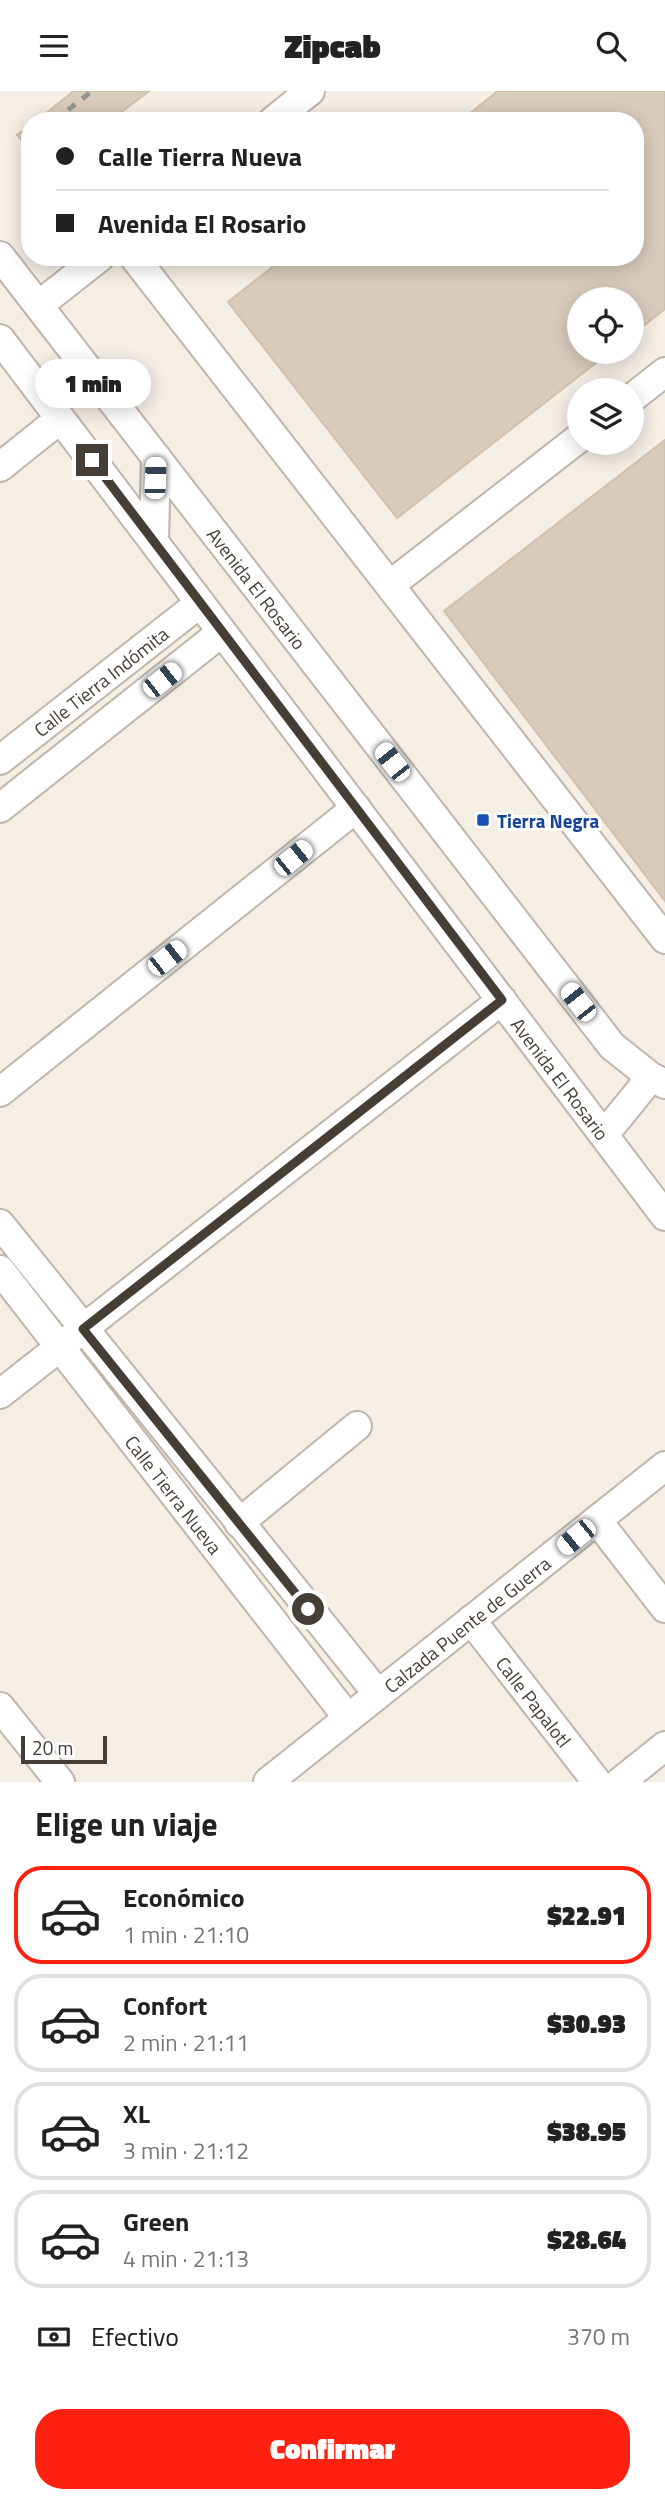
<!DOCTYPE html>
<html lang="es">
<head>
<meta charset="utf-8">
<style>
	:root { --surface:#fff; --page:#f6f6f6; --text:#222; --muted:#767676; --line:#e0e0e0; --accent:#ff2110 }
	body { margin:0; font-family:"Titillium Web",sans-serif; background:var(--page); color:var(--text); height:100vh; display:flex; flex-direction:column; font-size:26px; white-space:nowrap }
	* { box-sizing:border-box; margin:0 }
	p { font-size:23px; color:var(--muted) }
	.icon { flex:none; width:38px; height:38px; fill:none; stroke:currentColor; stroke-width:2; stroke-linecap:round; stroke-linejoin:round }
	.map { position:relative; height:1691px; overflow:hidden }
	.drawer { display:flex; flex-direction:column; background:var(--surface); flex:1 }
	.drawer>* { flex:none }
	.hud { position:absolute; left:21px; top:21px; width:623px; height:154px; border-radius:28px; box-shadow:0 4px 18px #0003; display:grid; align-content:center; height:154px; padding:0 35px; background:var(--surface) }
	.buttons { position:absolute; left:567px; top:196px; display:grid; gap:14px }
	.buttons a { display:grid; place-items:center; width:77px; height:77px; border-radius:50%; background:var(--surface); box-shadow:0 4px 18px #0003; font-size:35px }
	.scale { position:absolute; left:21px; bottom:18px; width:86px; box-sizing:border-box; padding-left:7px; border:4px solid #463e34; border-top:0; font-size:19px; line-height:24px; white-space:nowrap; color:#463e34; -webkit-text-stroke:5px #fff; paint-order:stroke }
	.end { position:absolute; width:32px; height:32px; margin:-16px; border:9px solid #463e34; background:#fff; box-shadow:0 0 0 4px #fff }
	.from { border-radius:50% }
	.bubble { position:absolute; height:49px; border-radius:24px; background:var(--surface); box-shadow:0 4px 18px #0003; font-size:23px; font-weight:800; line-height:49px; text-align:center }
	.car { position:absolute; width:21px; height:42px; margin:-21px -10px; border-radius:9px; box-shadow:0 0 5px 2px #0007; background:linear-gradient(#fff 24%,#345 0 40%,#fff 0 76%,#345 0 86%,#fff 0) }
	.hud b { display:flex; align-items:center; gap:24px; height:66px; font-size:26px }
	.hud b+b { border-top:2px solid var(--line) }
	.hud i { width:18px; height:18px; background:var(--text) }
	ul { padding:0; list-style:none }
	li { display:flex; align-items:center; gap:21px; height:98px; margin:0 14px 10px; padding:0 21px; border:4px solid var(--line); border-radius:28px }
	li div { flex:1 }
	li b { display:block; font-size:26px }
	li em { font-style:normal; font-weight:800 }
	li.on { border-color:var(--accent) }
	li>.icon { width:63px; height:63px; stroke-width:1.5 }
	h2 { padding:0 35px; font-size:32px; line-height:84px }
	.pay { display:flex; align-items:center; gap:18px; height:77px; padding:0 35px; font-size:26px }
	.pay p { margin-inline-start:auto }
	.primary-button { display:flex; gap:14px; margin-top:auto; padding:14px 35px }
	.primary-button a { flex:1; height:80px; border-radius:28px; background:var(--accent); color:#fff; font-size:28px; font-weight:800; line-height:80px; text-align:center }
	header { display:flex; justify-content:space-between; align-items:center; height:91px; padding:0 35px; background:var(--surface); font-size:32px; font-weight:800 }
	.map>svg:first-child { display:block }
</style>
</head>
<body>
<header><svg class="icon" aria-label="menu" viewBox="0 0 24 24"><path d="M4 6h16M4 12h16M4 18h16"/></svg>Zipcab<svg class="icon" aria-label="search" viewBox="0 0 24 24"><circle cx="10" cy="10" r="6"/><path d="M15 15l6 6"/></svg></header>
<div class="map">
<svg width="665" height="1691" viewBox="0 0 665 1691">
	<rect width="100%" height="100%" fill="#f4eee5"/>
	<path fill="#d9cbbc" stroke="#d1c0ac" stroke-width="2" d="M74,0h75l-39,30h-74z
		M498,0h167v218l-33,26v-36h-53v53h31l-213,166 -169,-216 57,-45h350v-136h-175z
		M30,35v24l-13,-15z
		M665,349v461l-221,-290z"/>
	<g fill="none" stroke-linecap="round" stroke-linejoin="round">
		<g stroke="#c0b5a7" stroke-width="32">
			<g id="minor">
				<path d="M273,30l37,-30"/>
				<path id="s1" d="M0,165l612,790 39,31 14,7"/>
				<path d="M134,166l531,682"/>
				<path d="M39,214l61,-48"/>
				<path id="s2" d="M0,248l665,877"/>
				<path d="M632,307l33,-26"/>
				<path d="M0,376l60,-48"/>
				<path d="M154,450l2,-84"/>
				<path d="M390,494l189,-147"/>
				<path id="s3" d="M0,669l200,-157"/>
				<path d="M0,717l222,-176"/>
				<path d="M0,1001l356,-284"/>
				<path d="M604,1044l47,-58"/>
				<path d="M0,1133l378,470"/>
				<path id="s4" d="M0,1179l348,448"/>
				<path d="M0,1303l502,-394"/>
				<path d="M597,1429l68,88"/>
				<path d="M239,1432l118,-97"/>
				<path id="s5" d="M471,1529l126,162"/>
				<path d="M0,1616l60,75"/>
				<path id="s6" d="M268,1691l397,-316"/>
				<path d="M620,1691l45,-36"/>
			</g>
		</g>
		<use href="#minor" stroke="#fff" stroke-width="28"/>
		<path stroke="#959595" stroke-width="5" stroke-dasharray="9 9" stroke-linecap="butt" d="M54,30l38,-30
			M25,53l5,-4"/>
	</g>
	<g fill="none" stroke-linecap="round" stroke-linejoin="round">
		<path stroke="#463e34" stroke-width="9" d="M92,369l410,540 -419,329 225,280"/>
	</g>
	<rect fill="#1a4fb4" stroke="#fff" stroke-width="2.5" x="476" y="722" width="14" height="14" rx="3.5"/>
	<g text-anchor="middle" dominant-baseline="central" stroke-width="6" stroke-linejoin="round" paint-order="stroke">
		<g font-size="19" fill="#463e34" stroke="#fff">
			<text stroke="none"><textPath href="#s1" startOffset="420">Avenida El Rosario</textPath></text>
			<text stroke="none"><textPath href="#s3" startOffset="128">Calle Tierra Indómita</textPath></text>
			<text stroke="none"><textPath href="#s2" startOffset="928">Avenida El Rosario</textPath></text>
			<text stroke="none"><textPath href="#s4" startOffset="284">Calle Tierra Nueva</textPath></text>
			<text stroke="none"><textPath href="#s6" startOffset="254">Calzada Puente de Guerra</textPath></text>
			<text stroke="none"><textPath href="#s5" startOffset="103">Calle Papalotl</textPath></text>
		</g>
		<g font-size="19" font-weight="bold" fill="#164399" stroke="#fff" text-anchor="start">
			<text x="497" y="729">Tierra Negra</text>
		</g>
	</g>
</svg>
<div class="buttons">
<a><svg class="icon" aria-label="locate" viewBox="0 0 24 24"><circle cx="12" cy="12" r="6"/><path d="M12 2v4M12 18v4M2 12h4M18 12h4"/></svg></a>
<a><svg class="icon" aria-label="layers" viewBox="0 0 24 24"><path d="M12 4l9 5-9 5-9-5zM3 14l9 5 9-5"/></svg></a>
</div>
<div class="scale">20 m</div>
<i class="end from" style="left:308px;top:1518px"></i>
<i class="end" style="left:92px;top:369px"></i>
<div class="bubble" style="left:35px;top:268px;width:116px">1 min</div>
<i class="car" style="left:155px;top:387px;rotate:2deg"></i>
<i class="car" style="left:162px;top:589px;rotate:52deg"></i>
<i class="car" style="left:392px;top:671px;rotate:322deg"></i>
<i class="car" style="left:293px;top:767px;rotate:51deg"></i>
<i class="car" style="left:167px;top:867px;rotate:52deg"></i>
<i class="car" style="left:578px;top:911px;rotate:322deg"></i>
<i class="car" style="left:576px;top:1446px;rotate:231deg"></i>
<div class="hud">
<b><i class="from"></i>Calle Tierra Nueva</b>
<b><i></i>Avenida El Rosario</b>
</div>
</div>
<section class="drawer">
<h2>Elige un viaje</h2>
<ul>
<li class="on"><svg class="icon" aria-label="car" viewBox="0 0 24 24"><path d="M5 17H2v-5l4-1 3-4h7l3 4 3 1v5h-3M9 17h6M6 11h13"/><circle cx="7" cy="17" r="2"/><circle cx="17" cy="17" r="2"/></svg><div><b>Económico</b><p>1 min · 21:10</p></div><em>$22.91</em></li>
<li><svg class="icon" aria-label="car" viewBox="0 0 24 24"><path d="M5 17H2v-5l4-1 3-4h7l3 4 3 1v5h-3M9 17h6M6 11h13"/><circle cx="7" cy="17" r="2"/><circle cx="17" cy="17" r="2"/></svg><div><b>Confort</b><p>2 min · 21:11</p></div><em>$30.93</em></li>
<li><svg class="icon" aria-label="car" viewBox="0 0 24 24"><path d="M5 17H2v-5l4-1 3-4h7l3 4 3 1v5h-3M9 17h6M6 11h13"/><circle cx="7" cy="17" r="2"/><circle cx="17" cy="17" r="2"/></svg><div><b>XL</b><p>3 min · 21:12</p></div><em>$38.95</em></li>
<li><svg class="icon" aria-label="car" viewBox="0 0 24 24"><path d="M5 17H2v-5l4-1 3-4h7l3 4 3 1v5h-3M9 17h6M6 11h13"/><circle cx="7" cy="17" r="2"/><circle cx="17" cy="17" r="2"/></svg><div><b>Green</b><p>4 min · 21:13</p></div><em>$28.64</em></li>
</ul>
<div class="pay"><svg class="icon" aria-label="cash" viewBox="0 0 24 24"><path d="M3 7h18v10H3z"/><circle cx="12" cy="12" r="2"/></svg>Efectivo<p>370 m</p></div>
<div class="primary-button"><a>Confirmar</a></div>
</section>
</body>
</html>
